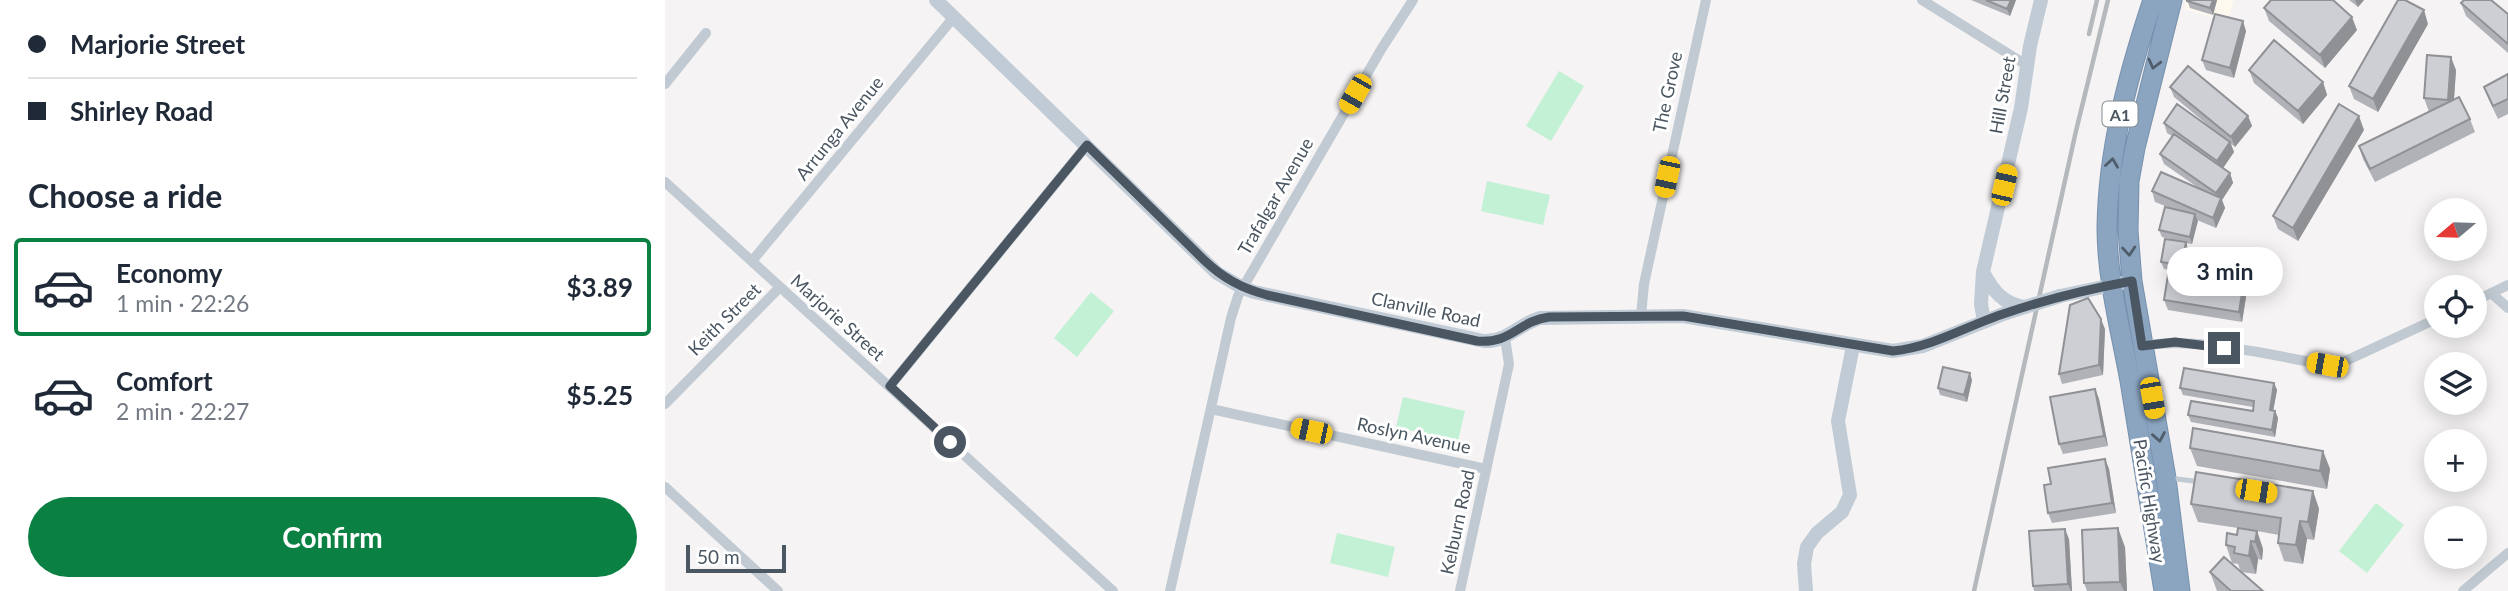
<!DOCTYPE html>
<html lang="en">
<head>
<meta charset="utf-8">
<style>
	:root { --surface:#fff; --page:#f2f2f3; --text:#1f2937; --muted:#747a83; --line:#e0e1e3; --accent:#0b8043 }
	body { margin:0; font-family:Lato,sans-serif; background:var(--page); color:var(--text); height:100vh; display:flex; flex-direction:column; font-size:26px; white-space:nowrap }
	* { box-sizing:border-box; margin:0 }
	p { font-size:23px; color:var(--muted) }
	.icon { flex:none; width:38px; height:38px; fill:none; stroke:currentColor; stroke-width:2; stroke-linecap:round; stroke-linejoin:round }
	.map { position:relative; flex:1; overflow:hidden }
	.details { display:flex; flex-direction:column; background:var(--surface); width:665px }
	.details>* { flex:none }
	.guide { display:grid; align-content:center; height:154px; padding:0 28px; background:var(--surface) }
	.needle { width:46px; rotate:251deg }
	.fabs { position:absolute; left:1759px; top:198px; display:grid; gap:14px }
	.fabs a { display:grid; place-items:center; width:63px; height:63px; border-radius:50%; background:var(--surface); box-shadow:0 4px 18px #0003; font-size:35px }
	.scale { position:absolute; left:21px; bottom:18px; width:100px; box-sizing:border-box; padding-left:7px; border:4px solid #4a5661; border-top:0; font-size:19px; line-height:24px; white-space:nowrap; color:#4a5661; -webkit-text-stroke:5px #fff; paint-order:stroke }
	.end { position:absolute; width:32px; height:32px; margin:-16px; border:9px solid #4a5661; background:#fff; box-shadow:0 0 0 4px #fff }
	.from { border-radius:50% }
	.bubble { position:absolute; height:49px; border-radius:24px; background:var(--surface); box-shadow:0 4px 18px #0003; font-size:23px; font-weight:700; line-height:49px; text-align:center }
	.car { position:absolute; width:21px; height:42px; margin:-21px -10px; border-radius:9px; box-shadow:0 0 5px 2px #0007; background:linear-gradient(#f5c518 24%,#345 0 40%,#f5c518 0 76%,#345 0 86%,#f5c518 0) }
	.guide b { display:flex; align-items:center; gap:24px; height:66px; font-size:26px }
	.guide b+b { border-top:2px solid var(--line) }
	.guide i { width:18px; height:18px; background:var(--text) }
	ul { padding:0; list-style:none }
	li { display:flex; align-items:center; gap:21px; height:98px; margin:0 14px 10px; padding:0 14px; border:4px solid transparent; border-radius:7px }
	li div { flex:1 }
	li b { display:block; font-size:26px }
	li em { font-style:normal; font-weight:700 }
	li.active { border-color:var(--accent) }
	li>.icon { width:63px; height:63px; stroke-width:1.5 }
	h2 { padding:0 28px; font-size:32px; line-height:84px }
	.action { display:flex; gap:14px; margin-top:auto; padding:14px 28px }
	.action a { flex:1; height:80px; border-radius:42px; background:var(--accent); color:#fff; font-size:28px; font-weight:700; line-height:80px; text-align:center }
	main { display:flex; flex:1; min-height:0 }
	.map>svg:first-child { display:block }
</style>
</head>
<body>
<main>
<section class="details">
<div class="guide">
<b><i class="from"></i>Marjorie Street</b>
<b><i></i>Shirley Road</b>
</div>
<h2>Choose a ride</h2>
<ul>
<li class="active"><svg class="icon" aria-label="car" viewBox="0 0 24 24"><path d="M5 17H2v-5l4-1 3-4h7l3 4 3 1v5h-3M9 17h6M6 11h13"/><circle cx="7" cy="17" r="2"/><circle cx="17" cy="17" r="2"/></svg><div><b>Economy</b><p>1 min · 22:26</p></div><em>$3.89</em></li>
<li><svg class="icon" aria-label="car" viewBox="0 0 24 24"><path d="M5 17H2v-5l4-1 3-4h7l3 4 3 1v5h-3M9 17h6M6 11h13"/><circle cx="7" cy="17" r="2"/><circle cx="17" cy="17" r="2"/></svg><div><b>Comfort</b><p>2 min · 22:27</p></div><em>$5.25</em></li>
</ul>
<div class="action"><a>Confirm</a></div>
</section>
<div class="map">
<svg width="1843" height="591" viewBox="0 0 1843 591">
	<rect width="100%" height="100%" fill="#f5f3f3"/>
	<path fill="#fdf9ef" d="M1522,0h47l-7,22 -43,-13z"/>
	<path fill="#c3f1d5" d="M894,71l25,15 -33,55 -25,-15z
		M822,181l63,14 -7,30 -62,-14z
		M426,292l23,19 -37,46 -23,-19z
		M738,397l62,14 -7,30 -62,-14z
		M1711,503l28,22 -37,48 -28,-22z
		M672,533l58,14 -7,30 -58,-14z"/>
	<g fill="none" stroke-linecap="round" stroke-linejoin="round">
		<g stroke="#7690ad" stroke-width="21">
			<path id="highway" d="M1488,0c-25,75 -45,150 -46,228 0,51 14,103 23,153 12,70 23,140 34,210
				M1507,0l-37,148 -6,33 -1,50 4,50 34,197 14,113"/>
		</g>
		<path stroke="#c1cad2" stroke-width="5" d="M1504,478l32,4"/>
		<path stroke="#c1cad2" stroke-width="10" d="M1257,0l106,66
			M0,84l41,-51
			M0,182l448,409
			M87,261l202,-244
			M1826,293l17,15
			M1810,301l33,-16
			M976,316l3,-32 62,-284
			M1474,346c58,-10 130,9 188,19h10l99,-46
			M225,386l197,-241
			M0,404l114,-116
			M546,409l275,60
			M0,487l113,104
			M505,591l61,-273 7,-22 144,-248 31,-48
			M795,591l49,-227 -4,-26
			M1798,591l45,-38"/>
		<path stroke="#c1cbd6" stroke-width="14" d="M271,0l281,273 24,14 13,5 230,49c23,1 35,-17 56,-23l143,-2 210,35 30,-5 83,-33
			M1318,272c10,19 20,32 42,35
			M1395,296l72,-15
			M1319,321l-3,-17 2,-32 38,-164 9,-62 11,-46
			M1141,591l-2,-27 3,-17 10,-14 25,-21 8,-17 -12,-74 15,-75"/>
		<use href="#highway" stroke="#8ba5c1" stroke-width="19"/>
		<path stroke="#b5b8bd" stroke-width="4.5" d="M1424,34l8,-34
			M1309,591l102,-460 32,-131"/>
		<path stroke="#c1cbd6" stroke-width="14" d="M1341,313l54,-17"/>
	</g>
	<path fill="#b0b2b7" d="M1306,0h45l-6,16z
		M1522,0h30l-4,15 -23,-7z
		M1684,0h15l-6,7z
		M1796,3l47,11v39l-42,-37z
		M1599,8l93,22 -32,38 -56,-47z
		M1763,24l-50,88 -24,-13 -5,-13z
		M1581,31l-12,47 -28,-8 -4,-10z
		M1584,70l74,12 4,13 -24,29 -49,-41z
		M1791,70l-2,29 16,20 5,13 -100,50 -12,-23 -4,-13 70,-34 -5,-14z
		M1843,74v40l-10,5 -9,-19 -5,-13z
		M1505,87l78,29 4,10 -17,21 -4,-3 3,8 -11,16 7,5 3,10 -11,17 3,8 -9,20 -19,-8 -5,24 -6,-1 2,6 -3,23 -21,-3 -3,-7 21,-20 -20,-5 -3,-7 14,-21 -18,-7 -3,-11 48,-2 -36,-25 -4,-10 12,-18 -5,-3 -3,-10 51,8 -41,-34z
		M1699,130l-66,111 -20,-12 -5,-13z
		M1578,287l3,10 -4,25 -74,-12 -4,-10z
		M1440,329l-2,46 -41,9 -3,-10z
		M1307,380l-5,22 -27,-7 -2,-7z
		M1609,383l3,7 -4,21h2l3,7 -3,19 -84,-15 -3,-7 65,-4v-4l-70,-12 -3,-7z
		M1430,389l4,10 9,47 -45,8 -4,-10z
		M1525,448l133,3 7,18 -3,20 -130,-23z
		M1440,459l4,10 7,44 -64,10 -4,-10z
		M1648,491l6,18 -5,31 -7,-1 -4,25 -19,-3 -6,-18 1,-8 -22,-4 6,18 -1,11 -4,-1 -2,15 -15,-2 -3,-8 -6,-1 -6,-18 11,-10 1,-7 -40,-6 -7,-18z
		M1404,539l3,52h-38l-1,-5z
		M1460,547l2,44h-40l-3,-8z
		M1545,572l53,19h-46z"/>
	<path fill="#909195" d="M1346,0h5l-6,16 -3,-7z
		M1548,0h4l-4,15 -3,-7z
		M1690,0h9l-6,7z
		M1759,10l4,14 -50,88 -5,-13z
		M1687,17l5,13 -32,38 -5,-13z
		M1578,21l3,10 -12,47 -4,-10z
		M1786,57l5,13 -3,43 -5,-13z
		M1658,82l4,13 -24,29 -5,-13z
		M1583,116l4,10 -17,21 -4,-10z
		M1694,116l5,14 -66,111 -5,-13z
		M1565,142l4,10 -13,19 -4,-10z
		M1565,173l3,10 -11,17 3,8 -9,20 -3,-10 7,-16 -4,-9z
		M1530,214l3,7 -6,23 -2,-7z
		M1521,242l2,7 -3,23 -3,-7z
		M1578,287l3,10 -4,25 -3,-10z
		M1436,319l4,10 -2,46 -4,-10z
		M1305,373l2,7 -5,22 -3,-7z
		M1609,383l3,7 -5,27 -2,-7z
		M1430,389l4,10 9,47 -4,-10z
		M1610,411l3,7 -3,19 -3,-7z
		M1658,451l7,18 -3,20 -7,-18z
		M1440,459l4,10 7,44 -4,-10z
		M1648,491l6,18 -5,31 -6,-18z
		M1635,521l7,18 -4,25 -7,-19z
		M1453,528l7,19 2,44h-3l-4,-9z
		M1400,529l4,10 3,52h-1l-3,-7z
		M1592,531l6,18 -1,11 -7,-18z
		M1586,541l7,18 -2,15 -7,-18z"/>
	<path fill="#cdcfd5" stroke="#909195" stroke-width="2" d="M1321,0h25l-4,9z
		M1522,0h26l-3,8 -23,-7z
		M1606,0h62l19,17 -32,38 -56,-47z
		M1733,0h7l19,10 -51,89 -24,-13z
		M1799,0h27l17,14v30l-47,-41z
		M1550,14l28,7 -13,47 -28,-8z
		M1609,40l49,42 -25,29 -49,-41z
		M1762,55l24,2 -3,43 -24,-2z
		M1523,66l60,50 -17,21 -61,-50z
		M1843,74v25l-15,7 -9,-19z
		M1794,97l11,22 -100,50 -11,-23z
		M1512,104l53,38 -13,19 -53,-38z
		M1674,104l20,12 -66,112 -20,-12z
		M1509,134l56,39 -14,20 -56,-39z
		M1496,172l60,26 -8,20 -61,-27z
		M1500,207l30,7 -5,23 -31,-7z
		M1500,239l21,3 -4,23 -21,-3z
		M1503,275l75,12 -4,25 -75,-12z
		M1423,298l13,21 -2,46 -40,9 11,-69z
		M1278,367l27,6 -6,22 -26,-7z
		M1519,368l90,15 -4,27 5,1 -3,19 -84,-15 3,-14 62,10 1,-10 -74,-13z
		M1430,389l9,47 -45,8 -9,-47z
		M1528,428l130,23 -3,20 -130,-23z
		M1440,459l7,44 -64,10 -4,-28 7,-1 -3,-16z
		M1531,472l117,19 -5,31 -8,-1 -4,24 -18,-2 3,-25 -90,-14z
		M1453,528l2,54 -36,1 -2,-53z
		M1573,528l19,3 -2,11 -4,-1 -2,15 -15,-3 1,-6 -9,-2 1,-12 10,2z
		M1400,529l3,55 -35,2 -4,-55z
		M1559,557l39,34h-32l-21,-19z"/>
	<defs><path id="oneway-chevron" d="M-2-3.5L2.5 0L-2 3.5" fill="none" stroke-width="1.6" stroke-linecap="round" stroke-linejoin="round" transform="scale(1.75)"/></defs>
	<g stroke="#505e6b">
		<use href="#oneway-chevron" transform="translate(1489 64) rotate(104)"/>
		<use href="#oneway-chevron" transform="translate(1447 163) rotate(-82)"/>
		<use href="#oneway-chevron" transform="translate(1464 251) rotate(85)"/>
		<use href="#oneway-chevron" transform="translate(1494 437) rotate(80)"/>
	</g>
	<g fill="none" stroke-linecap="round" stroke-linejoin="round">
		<path stroke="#4a5661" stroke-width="9" d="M285,442l-60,-56 197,-241 117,115c19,18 37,28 63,35l210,46c35,3 41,-20 72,-24l134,-1 210,35c41,-4 75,-26 113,-38 41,-14 83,-24 126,-32l10,65 33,-4 49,6"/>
	</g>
	<g text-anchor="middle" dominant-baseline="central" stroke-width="6" stroke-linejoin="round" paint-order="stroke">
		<rect fill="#fff" stroke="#808990" stroke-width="2" x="1437.5" y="101.5" width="35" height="25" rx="5"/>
		<g font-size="16" font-weight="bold" fill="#4a5661">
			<text x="1455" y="114">A1</text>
		</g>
		<g font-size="18" fill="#4a5661" stroke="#fff">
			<text transform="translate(1002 92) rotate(-78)">The Grove</text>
			<text transform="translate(1337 95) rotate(-80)">Hill Street</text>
			<text transform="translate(174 128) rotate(-51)">Arrunga Avenue</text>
			<text transform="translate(610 196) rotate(-60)">Trafalgar Avenue</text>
			<text transform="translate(761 309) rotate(12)">Clanville Road</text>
			<text transform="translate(173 317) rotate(42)">Marjorie Street</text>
			<text transform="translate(59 319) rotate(-45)">Keith Street</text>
			<text transform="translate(749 435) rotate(12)">Roslyn Avenue</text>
			<text transform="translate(1485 501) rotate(81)">Pacific Highway</text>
			<text transform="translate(792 522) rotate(-78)">Kelburn Road</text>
		</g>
	</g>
</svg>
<div class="fabs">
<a><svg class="needle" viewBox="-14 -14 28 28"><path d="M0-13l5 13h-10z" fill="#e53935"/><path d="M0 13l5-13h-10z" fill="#747a83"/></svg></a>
<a><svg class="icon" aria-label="locate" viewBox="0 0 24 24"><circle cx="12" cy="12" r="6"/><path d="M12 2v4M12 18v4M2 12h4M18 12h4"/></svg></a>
<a><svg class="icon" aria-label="layers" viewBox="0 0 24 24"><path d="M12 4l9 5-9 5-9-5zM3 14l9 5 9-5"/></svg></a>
<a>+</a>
<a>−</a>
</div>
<div class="scale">50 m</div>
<i class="end from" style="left:285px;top:442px"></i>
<i class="end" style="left:1559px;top:348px"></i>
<div class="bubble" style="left:1502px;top:247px;width:116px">3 min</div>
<i class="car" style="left:690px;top:94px;rotate:210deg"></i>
<i class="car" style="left:1002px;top:177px;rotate:192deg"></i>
<i class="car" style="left:1339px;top:185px;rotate:13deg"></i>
<i class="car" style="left:1662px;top:365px;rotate:280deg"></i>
<i class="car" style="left:1487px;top:398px;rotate:170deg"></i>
<i class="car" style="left:646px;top:431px;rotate:282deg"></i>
<i class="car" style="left:1591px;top:491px;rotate:99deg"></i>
</div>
</main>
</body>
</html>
